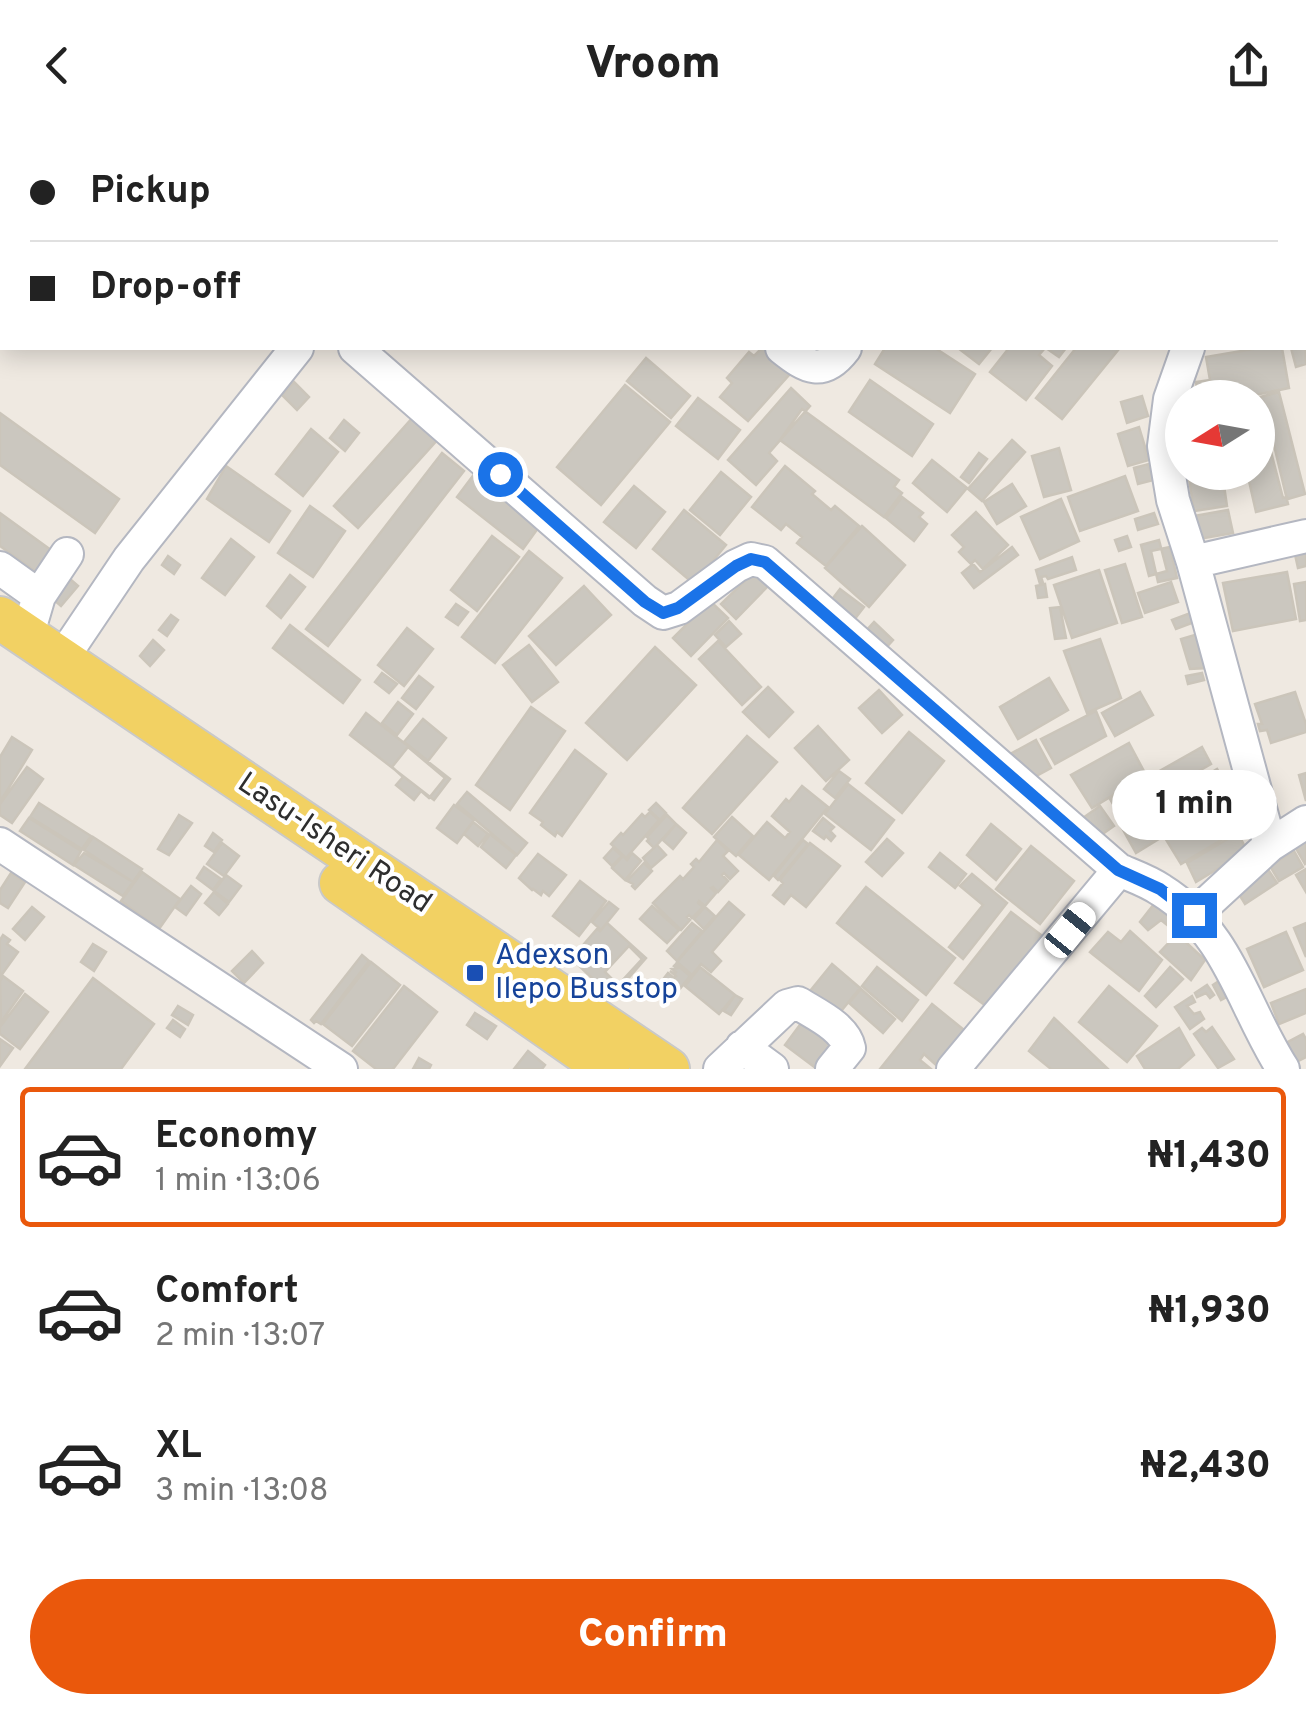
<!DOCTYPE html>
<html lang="en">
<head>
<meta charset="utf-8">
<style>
	:root { --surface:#fff; --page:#f2f2f2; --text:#222; --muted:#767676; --line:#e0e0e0; --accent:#ea580c }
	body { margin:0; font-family:Overpass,sans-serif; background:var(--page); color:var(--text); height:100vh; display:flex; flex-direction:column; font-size:38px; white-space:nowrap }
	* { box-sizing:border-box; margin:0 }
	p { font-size:32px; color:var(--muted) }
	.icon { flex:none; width:55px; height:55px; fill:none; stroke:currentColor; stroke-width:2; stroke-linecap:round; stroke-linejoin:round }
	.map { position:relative; height:939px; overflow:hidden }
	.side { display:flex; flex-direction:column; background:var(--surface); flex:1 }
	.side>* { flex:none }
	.banner { position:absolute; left:0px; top:0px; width:1308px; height:220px; box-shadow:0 5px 25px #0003; display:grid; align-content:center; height:220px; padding:0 30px; background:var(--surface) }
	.needle { width:65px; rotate:259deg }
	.controls { position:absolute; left:1165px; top:250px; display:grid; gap:20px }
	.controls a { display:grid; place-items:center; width:110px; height:110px; border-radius:50%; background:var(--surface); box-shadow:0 5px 25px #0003; font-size:50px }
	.end { position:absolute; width:45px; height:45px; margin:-22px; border:12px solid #1a73e8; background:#fff; box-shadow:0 0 0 5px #fff }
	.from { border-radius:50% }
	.bubble { position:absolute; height:70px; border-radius:35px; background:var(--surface); box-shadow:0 5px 25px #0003; font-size:32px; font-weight:800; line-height:70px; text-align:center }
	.car { position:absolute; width:30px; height:60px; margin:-30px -15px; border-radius:12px; box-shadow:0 0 8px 2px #0007; background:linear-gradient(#fff 24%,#345 0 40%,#fff 0 76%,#345 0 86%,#fff 0) }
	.banner b { display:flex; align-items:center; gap:35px; height:95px; font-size:38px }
	.banner b+b { border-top:2px solid var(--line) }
	.banner i { width:25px; height:25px; background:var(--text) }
	ul { padding:18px 0 0; list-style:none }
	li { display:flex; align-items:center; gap:30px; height:140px; margin:0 20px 15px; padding:0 10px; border:5px solid transparent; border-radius:10px }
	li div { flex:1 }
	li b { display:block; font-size:38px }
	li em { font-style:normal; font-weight:800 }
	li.active { border-color:var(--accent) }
	li>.icon { width:90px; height:90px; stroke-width:1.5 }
	.primary-button { display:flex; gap:20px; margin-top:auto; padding:20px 30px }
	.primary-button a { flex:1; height:115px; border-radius:60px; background:var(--accent); color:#fff; font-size:40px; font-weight:800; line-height:115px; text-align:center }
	header { display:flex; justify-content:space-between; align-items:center; height:130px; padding:0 30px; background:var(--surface); font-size:45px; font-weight:800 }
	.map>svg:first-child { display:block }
</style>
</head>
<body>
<header><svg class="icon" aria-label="back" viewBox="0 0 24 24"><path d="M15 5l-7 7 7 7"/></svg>Vroom<svg class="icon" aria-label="share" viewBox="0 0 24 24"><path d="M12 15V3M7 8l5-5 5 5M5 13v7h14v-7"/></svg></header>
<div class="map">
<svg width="1306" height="939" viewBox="0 0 1306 939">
	<rect width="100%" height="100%" fill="#efe9e1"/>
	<path fill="#cbc7bf" stroke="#cbc5ba" stroke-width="2.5" fill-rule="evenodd" d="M623,0h38l-2,2h-38z
		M671,0h40l2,2h-44z
		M1021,0h59l-2,2h-59z
		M1083,0h70l4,2h-75z
		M1255,0h51v13l-1,2v-13h-51z
		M1305,206l1,28 -10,3 -5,-19h14z
		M762,218h14l21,18 -49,55 -28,-24 12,-14 -5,-5 22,-26 5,4z
		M885,218h50l40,26 -25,39 -75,-49z
		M958,218h34l-13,16z
		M1009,218h36l-6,7 13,11 -26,34 -36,-28z
		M1046,218h20l-7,9z
		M1076,218l43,1 -57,70 -26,-21z
		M1259,218h23l7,40 -49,10h-41l-3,-16 14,-2 -4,-23z
		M646,228l44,38 -19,22 -44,-37z
		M870,250l63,44 -21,32 -63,-44z
		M294,252l15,15 -12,13 -15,-15z
		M625,255l45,37 -69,83 -44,-38z
		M791,258l19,18 -41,47 8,8 -21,24 -28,-25z
		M1279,262l26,102 -17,5 -1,-2 -4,1 -26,-100z
		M1142,266l6,20 -21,7 -6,-21z
		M698,268l42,32 -22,29 -42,-33z
		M1264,273l24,101 -32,8 -9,-40h11v-67z
		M802,279l97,71 -5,7 8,6 -18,24 -104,-77z
		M0,283l119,86 -24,34 -95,-68z
		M414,286l25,22 -81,90 -24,-22z
		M344,290l15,13 -14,18 -15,-13z
		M1139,297l10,33 -21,6 -10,-32z
		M311,299l27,23 -35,44 -27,-22z
		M1012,310l13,12 -43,49 -14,-12z
		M1059,318l12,42 -27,7 -12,-41z
		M442,323l22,18 -136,175 -22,-17z
		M979,323l8,6 -18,24 -8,-6z
		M932,330l35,28 -20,24 -34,-29z
		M1149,334l4,16 -15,4 -4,-16z
		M226,336l64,45 -21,31 -62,-43z
		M785,336l30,25 -3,3 19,16 4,-4 24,20 -33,40 -29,-23 5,-6 -16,-13 -5,6 -29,-23z
		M721,342l30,25 -31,38 -30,-25z
		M1188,342h34l5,34 -33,5z
		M475,343l66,51 -18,25 -66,-52z
		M1125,346l13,35 -58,20 -12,-34z
		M1012,354l14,22 -29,18 -13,-22z
		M634,356l31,26 -29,36 -32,-26z
		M902,367l21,16 -4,4 8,7 -13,17 -28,-23z
		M1061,369l18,42 -39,18 -19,-42z
		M310,376l35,25 -32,46 -35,-24z
		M684,380l42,35 -32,39 -41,-35z
		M1228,380l5,23 -46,8 -4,-23z
		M976,382l32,33 -25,24 -8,-9 -4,4 -12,-12 5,-5 -12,-12z
		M0,383l62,45 -16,21 -46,-33z
		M1154,383l4,11 -20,6 -3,-11z
		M862,396l43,39 -36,42 -44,-39z
		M492,406l27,21 -42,54 -26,-21z
		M1127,406l4,11 -12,4 -4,-11z
		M231,409l23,18 -29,38 -23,-17z
		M1159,410l8,31 -18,5 -8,-31z
		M1012,417l6,8 -44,33 -12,-15 11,-9 7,8z
		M1170,417l7,31 -19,4 -7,-31z
		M1306,417v19l-8,2 -4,-18z
		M529,421l33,27 -67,85 -33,-26z
		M168,426l12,9 -6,9 -12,-9z
		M1072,427l4,13 -28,9 -2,-3 -5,1 2,6 -3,1 -4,-14z
		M1125,434l17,53 -20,6 -17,-53z
		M1099,440l18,53 -45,15 -18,-53z
		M754,442l14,14 -32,33 -15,-15z
		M1287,442l9,47 -63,12 -10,-48z
		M63,443l15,13 -17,20 -15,-13z
		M290,445l15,12 -24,31 -14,-12z
		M1171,452l7,20 -33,11 -7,-20z
		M1306,452v38l-6,1 -6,-37z
		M1045,454l2,13 -9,1 -2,-12z
		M584,456l27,29 -55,50 -27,-29z
		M840,459l24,18 -10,13 -24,-18z
		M710,471l18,17 -37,38 -18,-18z
		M456,474l12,8 -10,13 -12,-8z
		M1060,477l6,31 -11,1 -5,-31z
		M1193,482l4,9 -21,8 -4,-9z
		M171,485l7,5 -11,16 -8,-6z
		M729,491l12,13 -15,13 -11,-12z
		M874,492l19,18 -9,10 -19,-18z
		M290,495l70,55 -17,23 -70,-55z
		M407,498l26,21 -29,37 -26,-21z
		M1198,504l9,34 -17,1 -9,-30z
		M1100,509l21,59 -34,15 -23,-62z
		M153,510l11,10 -14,16 -10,-10z
		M718,511l43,46 -19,18 -43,-46z
		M529,515l29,37 -26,20 -29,-37z
		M655,517l41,38 -69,75 -41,-37z
		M382,543l15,11 -8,9 -14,-11z
		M1202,543l2,7 -16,4 -2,-8z
		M419,546l14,11 -17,22 -14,-11z
		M1049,548l19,32 -50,29 -18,-32z
		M768,557l25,25 -24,25 -26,-25z
		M879,560l23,25 -20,18 -23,-25z
		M1140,562l13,23 -38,21 -13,-23z
		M1295,562l11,32v8l-35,11 -4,-13 -7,1 -2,-7h4l-7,-20z
		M398,572l15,12 -16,21 -15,-12z
		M531,577l34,24 -55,79 -34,-25z
		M1096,581l10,25 -51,28 -14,-25z
		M366,583l84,66 -16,21 -84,-65z
		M423,589l23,19 -18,23 -24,-19z
		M818,596l31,34 -23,21 -31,-33z
		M909,602l35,29 -42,52 -36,-30z
		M747,606l30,26 -65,72 -29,-26z
		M12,607l20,13 -32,52v-45z
		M1036,610l15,28 -24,13 -15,-28z
		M1129,613l17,32 -54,33 -21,-33z
		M408,617l37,31 -16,20 -8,-7 -7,9 -18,-15 7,-8 -11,-10z
		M1202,617l9,17 -91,52 -10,-17z
		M575,620l31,24 -44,62 -5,-4 -2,4 -14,-11 2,-3 -13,-9z
		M27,637l16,12 -31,44 -12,-8v-11z
		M1217,639l15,25 -96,59 -14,-25z
		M839,641l11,8 -15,19 -11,-9z
		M1306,643v28l-7,-26z
		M848,654l46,36 -23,30 -46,-36z
		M802,656l26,21 -59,73 -30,-25 28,-33 18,16 5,-6 -18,-16 14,-17 3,3z
		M467,662l60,51 -10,12 -60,-51z
		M1230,668l16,27 -65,39 -16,-26z
		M39,673l52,33 -9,13 -52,-32z
		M656,673l10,10 -6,7 -11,-10z
		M454,675l20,15 -17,23 -20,-15z
		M1100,676l14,20 -20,14 -14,-20z
		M650,682l9,8 -33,38 -15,-14 10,-11 2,2 19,-21 3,3z
		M179,685l13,8 -23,32 -11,-6z
		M667,685l9,9 -22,24 -7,-7 2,-2 -2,-2z
		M732,687l21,19 -17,20 -22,-19z
		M29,688l52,33 -8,14 -53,-34z
		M823,688l11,9 -4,4 5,5 -4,5 -5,-5 -2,3 -11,-8z
		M473,692l15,12 -10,12 -14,-12z
		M676,694l10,9 -13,16 -10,-9z
		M991,694l30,25 -25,31 -29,-25z
		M213,703l9,7 -8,12 -9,-6z
		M1238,703l9,18 -51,31 -9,-19z
		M490,704l26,21 -10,13 -25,-21z
		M93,707l49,32 -9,13 -49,-32z
		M1306,708v25l-1,1 -11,-19z
		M887,709l16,14 -21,23 -16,-14z
		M717,710l11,11 -5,5 15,15 -8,8 -6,-6 -2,2 6,6 -10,11 -5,-5 -2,1 5,5 -11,13 -6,-5 -1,2 5,4 -11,11 -3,-3 -2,2 3,3 -9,10 -28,-27 27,-27 3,3 11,-12 -3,-3 5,-5 3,3z
		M803,710l5,4 -30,36 -4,-4z
		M222,713l17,13 -15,20 -17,-12z
		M810,713l30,23 -34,41 -15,-12 -7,9 -11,-9 10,-12 -3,-3z
		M657,715l9,10 -15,13 -8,-10z
		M1031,716l43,35 -34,43 -44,-35z
		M613,718l9,8 -10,10 -8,-8z
		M1294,721l9,16 -24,14 -9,-15z
		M84,723l49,29 -10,14 -49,-31z
		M632,723l9,8 -16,19 -13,-12 11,-12 4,4z
		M940,723l26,21 -11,14 -26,-21z
		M538,724l28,21 -17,21 -6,-5 -2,4 -8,-6 -1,1 -13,-12z
		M644,733l8,8 -17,18 -3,-3 1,-2 -6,-3z
		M204,737l17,12 -8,11 -16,-12z
		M1267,738l10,15 -32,21 -9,-15z
		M1306,739v23l-10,-17z
		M142,742l38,27 -21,30 -38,-28z
		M11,743l14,9 -17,26 -8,-5v-13z
		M972,744l35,29 -44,56 -14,-12 34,-42 -23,-19z
		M226,745l15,11 -12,16 -15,-11z
		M580,751l26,20 -27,35 -26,-20z
		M191,756l10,8 -15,21 -11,-8z
		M866,757l89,71 -29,37 -89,-72z
		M214,762l14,12 -9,11 -14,-12z
		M1158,769l21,15 -8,14 -10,-8 -13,10 -8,-8z
		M609,772l9,7 -17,21 -9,-8z
		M729,772l15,13 -32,37 9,9 -10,11 -10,-8 -9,11 -15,-13z
		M652,776l27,24 -12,13 -27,-24z
		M32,777l12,10 -19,23 -12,-11z
		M705,777l10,9 -11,13 -10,-10z
		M1011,782l34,26 -55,71 -35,-26z
		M607,793l39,35 -34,39 -38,-36 6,-8 -2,-2 19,-22 3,2zM629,816l13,13 -24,26 -13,-13zM607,821l4,4 -10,11 -6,-6z
		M692,793l10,8 -25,30 -10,-10z
		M1306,793v34l-12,-29z
		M1130,801l32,29 -23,31 -49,-39 18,-20 13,10z
		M1286,802l17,38 -39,17 -17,-38z
		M1177,804l28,26 -14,20 -31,-28z
		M3,805l7,5 -3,4 11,8 -18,25v-37z
		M93,814l13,8 -12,19 -13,-9z
		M252,821l11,12 -19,20 -12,-12z
		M362,825l7,6 -48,63 -5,-3 -2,2 -3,-3z
		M371,832l29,23 -48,61 -29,-22z
		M676,834l14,12 -18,23 -15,-12 11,-14 6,5 2,-2 -6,-5 5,3 1,-2 -4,-3 5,-1 -3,-2z
		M832,834l28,24 -23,28 -31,-20z
		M700,837l35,28 -16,19 -34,-28z
		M877,837l41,33 -16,21 -40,-35z
		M1170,837l13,12 -27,28 -11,-11z
		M3,846l20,15 -22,31 -1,-41z
		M1225,847l9,16 -13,7 -8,-15z
		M93,848l61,46 -33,45h-96z
		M1207,855l7,10 -4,3 -4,-5 -9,4 -2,-4z
		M404,856l33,26 -44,57h-17l-23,-18z
		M1109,856l48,40 -30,36 -48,-40z
		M861,859l34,30 -12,14 -34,-30z
		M1306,859v24l-27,11 -8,-21z
		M25,864l23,18 -28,37 -20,-15v-7z
		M735,865l7,4 -11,16 -7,-4z
		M1192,866l3,6 -8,4 7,8 6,-2 4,7 -14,10 -15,-22z
		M932,874l32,26 -28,35 -12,-11 -4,6 11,9h-51z
		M178,876l15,9 -5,10 -16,-10z
		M475,883l21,13 -9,13 -20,-14z
		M808,884l38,29 -29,26 -32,-24z
		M1054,888l54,51h-57l-22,-18z
		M173,890l12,9 -5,8 -13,-9z
		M1212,897l22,32 -16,9 -24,-34 8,-6 4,4z
		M1179,898l15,27 -16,14h-33l-8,-13z
		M1303,904l3,5v18l-14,7 -10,-19z
		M0,909l13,9 -13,18z
		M528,921l17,14 -3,4h-28z
		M419,928l12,7 -2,4h-16z"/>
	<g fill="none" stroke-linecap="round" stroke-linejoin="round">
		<g stroke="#b4b7c1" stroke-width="36">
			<path id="minor" d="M524,0l3,2
				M888,0l3,2
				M464,2l2,-2
				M1305,103h1
				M355,218l290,253 18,12 16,-5 57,-42 15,-7 14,3 354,308c14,6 29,11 42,20 69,43 81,115 122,179
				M782,218c25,20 41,29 63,0
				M1188,218l-18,51 -6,47 9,54 20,62 77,283
				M1193,432l113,-26
				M0,438l39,28 -12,41
				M39,466l28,-42
				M61,530l68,-101 168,-211
				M0,714l341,225
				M1194,785l76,-70 36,-23
				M742,917l30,22
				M720,939l67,-63 11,-3c17,11 47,24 51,45l-17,21
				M953,939l166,-199"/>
		</g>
		<g stroke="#c9c9c9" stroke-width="46">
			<path id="major" d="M0,488l668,451
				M341,753l267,186"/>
		</g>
		<use href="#minor" stroke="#fff" stroke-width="32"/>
		<use href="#major" stroke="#f2d163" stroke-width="42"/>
	</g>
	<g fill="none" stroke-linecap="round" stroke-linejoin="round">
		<path stroke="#1a73e8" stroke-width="12" d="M500,344l145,128 18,11 15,-5 58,-42 15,-7 14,3 353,308 42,19 34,26"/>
	</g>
	<rect fill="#1a4fb4" stroke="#fff" stroke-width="4" x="465" y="833" width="20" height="20" rx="5"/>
	<g text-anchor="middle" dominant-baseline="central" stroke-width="8" stroke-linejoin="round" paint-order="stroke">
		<g font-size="30" fill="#2e2e2e" stroke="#fff">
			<text transform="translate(334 714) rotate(34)">Lasu-Isheri Road</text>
		</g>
		<g font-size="30" fill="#164399" stroke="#fff" text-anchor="start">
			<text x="495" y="826">Adexson<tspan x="495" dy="34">Ilepo Busstop</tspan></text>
		</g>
	</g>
</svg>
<div class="controls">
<a><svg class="needle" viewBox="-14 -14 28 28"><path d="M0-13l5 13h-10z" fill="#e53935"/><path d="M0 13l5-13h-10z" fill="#767676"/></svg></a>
</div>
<i class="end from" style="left:500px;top:344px"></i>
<i class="end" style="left:1194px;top:785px"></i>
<div class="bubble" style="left:1112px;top:640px;width:165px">1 min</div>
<i class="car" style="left:1070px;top:800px;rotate:39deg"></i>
<div class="banner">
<b><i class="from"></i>Pickup</b>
<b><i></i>Drop-off</b>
</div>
</div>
<section class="side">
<ul>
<li class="active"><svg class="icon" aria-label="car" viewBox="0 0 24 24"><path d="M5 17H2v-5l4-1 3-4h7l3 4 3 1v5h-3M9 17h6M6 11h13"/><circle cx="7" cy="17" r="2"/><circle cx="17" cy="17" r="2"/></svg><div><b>Economy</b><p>1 min · 13:06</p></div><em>₦1,430</em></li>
<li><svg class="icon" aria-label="car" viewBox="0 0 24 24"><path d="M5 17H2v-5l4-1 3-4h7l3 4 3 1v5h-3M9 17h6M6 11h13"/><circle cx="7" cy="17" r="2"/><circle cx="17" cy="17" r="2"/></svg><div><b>Comfort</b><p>2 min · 13:07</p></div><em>₦1,930</em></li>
<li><svg class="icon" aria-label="car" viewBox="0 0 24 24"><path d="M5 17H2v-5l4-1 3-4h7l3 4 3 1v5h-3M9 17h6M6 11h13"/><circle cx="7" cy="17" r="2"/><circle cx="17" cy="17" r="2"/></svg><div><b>XL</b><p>3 min · 13:08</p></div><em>₦2,430</em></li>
</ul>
<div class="primary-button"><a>Confirm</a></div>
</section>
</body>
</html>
